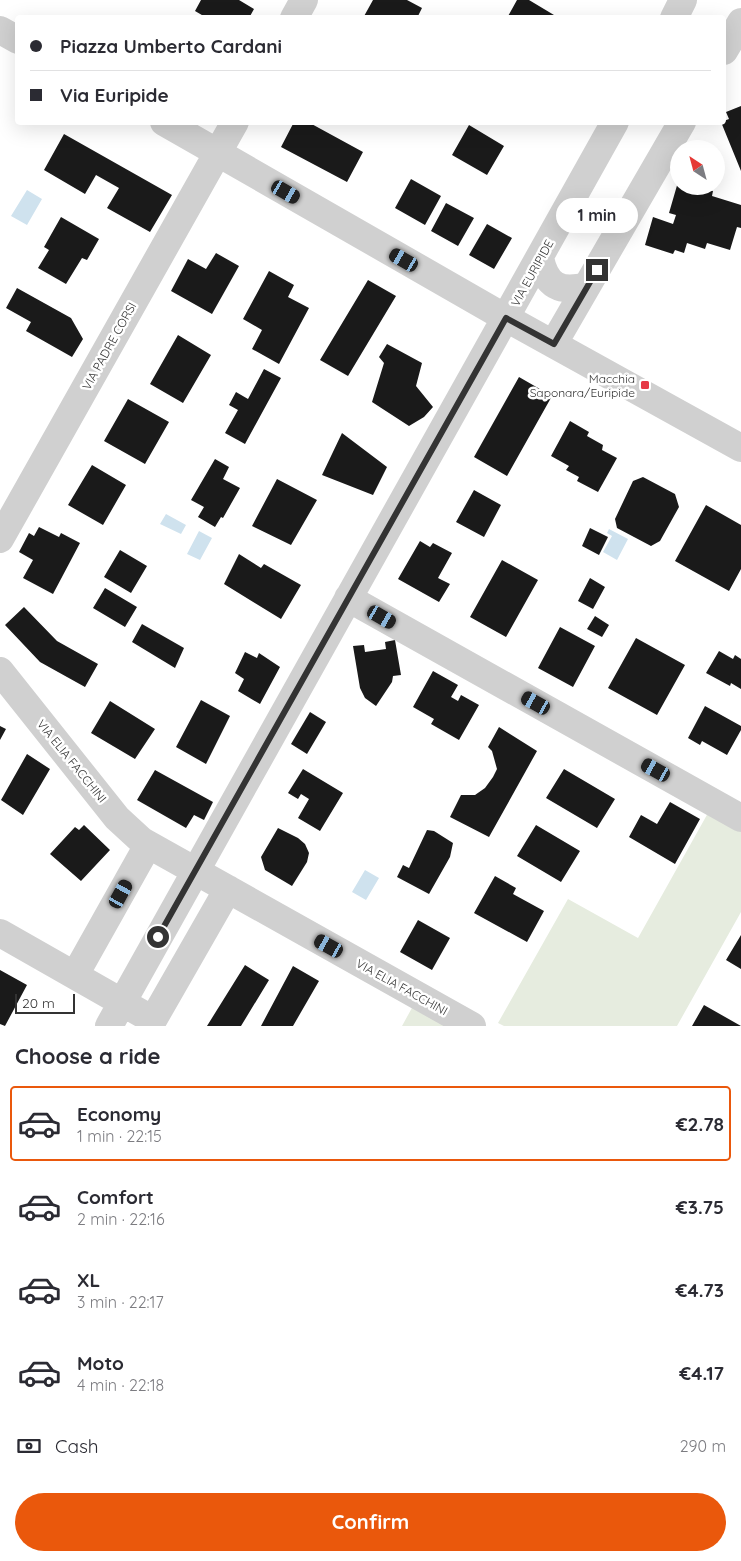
<!DOCTYPE html>
<html lang="en">
<head>
<meta charset="utf-8">
<style>
	:root { --surface:#fff; --page:#f2f2f3; --text:#2b2b33; --muted:#7c7c81; --line:#e1e1e2; --accent:#ea580c }
	body { margin:0; font-family:Quicksand,sans-serif; background:var(--page); color:var(--text); height:100vh; display:flex; flex-direction:column; font-size:19px; white-space:nowrap }
	* { box-sizing:border-box; margin:0 }
	p { font-size:16px; color:var(--muted) }
	.icon { flex:none; width:28px; height:28px; fill:none; stroke:currentColor; stroke-width:2; stroke-linecap:round; stroke-linejoin:round }
	.map { position:relative; height:1026px; overflow:hidden }
	.panel { display:flex; flex-direction:column; background:var(--surface); flex:1 }
	.panel>* { flex:none }
	.guide { position:absolute; left:15px; top:15px; width:711px; height:110px; border-radius:5px; box-shadow:0 5px 20px #0002; display:grid; align-content:center; height:110px; padding:0 15px; background:var(--surface) }
	.needle { width:32px; rotate:324deg }
	.buttons { position:absolute; left:670px; top:140px; display:grid; gap:10px }
	.buttons a { display:grid; place-items:center; width:55px; height:55px; border-radius:50%; background:var(--surface); box-shadow:0 5px 20px #0002; font-size:25px }
	.scale { position:absolute; left:15px; bottom:12px; width:60px; box-sizing:border-box; padding-left:5px; border:2px solid #333; border-top:0; font-size:14px; line-height:18px; white-space:nowrap; color:#333; -webkit-text-stroke:4px #fff; paint-order:stroke }
	.end { position:absolute; width:22px; height:22px; margin:-11px; border:6px solid #333; background:#fff; box-shadow:0 0 0 2px #fff }
	.from { border-radius:50% }
	.bubble { position:absolute; height:35px; border-radius:18px; background:var(--surface); box-shadow:0 5px 20px #0002; font-size:16px; font-weight:700; line-height:35px; text-align:center }
	.car { position:absolute; width:15px; height:30px; margin:-15px -8px; border-radius:6px; box-shadow:0 0 4px 1px #0007; background:linear-gradient(#222 24%,#8ab4d8 0 40%,#222 0 76%,#8ab4d8 0 86%,#222 0) }
	.guide b { display:flex; align-items:center; gap:18px; height:48px; font-size:19px }
	.guide b+b { border-top:1px solid var(--line) }
	.guide i { width:12px; height:12px; background:var(--text) }
	ul { padding:0; list-style:none }
	li { display:flex; align-items:center; gap:15px; height:75px; margin:0 10px 8px; padding:0 5px; border:2px solid transparent; border-radius:5px }
	li div { flex:1 }
	li b { display:block; font-size:19px }
	li em { font-style:normal; font-weight:700 }
	li.on { border-color:var(--accent) }
	li>.icon { width:45px; height:45px; stroke-width:1.5 }
	h2 { padding:0 15px; font-size:22px; line-height:60px }
	.pay { display:flex; align-items:center; gap:12px; height:55px; padding:0 15px; font-size:19px }
	.pay p { margin-inline-start:auto }
	.primary-button { display:flex; gap:10px; margin-top:auto; padding:10px 15px }
	.primary-button a { flex:1; height:58px; border-radius:30px; background:var(--accent); color:#fff; font-size:20px; font-weight:700; line-height:58px; text-align:center }
	.map>svg:first-child { display:block }
</style>
</head>
<body>
<div class="map">
<svg width="741" height="1026" viewBox="0 0 741 1026">
	<rect width="100%" height="100%" fill="#fff"/>
	<path fill="#e6ecdf" d="M708,813l33,19v80l-64,114h-173l-6,-3 70,-124 70,39z
		M413,1006l35,20h-46z"/>
	<path fill="#cfe2ee" d="M27,190l15,9 -15,26 -16,-9z
		M166,514l20,11 -5,9 -21,-10z
		M609,529l19,10 -11,21 -14,-8 9,-16 -5,-3z
		M199,531l13,7 -12,22 -13,-6z
		M365,870l14,8 -13,22 -14,-8z"/>
	<path fill="#1a1a1a" d="M201,0h38l15,9 -5,9h-42l-12,-7z
		M373,0h34l15,8 -5,10h-54z
		M517,0h12l30,18h-52z
		M741,106v65l-20,-49 8,-3 -3,-7z
		M294,122h14l55,30 -16,30 -66,-35z
		M469,125l35,21 -17,29 -35,-20z
		M64,134l108,61 -22,37 -43,-24 12,-20 -23,-13 -11,19 -41,-24z
		M411,179l30,17 -16,29 -30,-17z
		M678,182l1,4h31l-1,4 4,1 -1,5 29,9v23l-4,-1 -7,23 -23,-7 -2,6 -18,-6 -3,10 -9,-3 -2,4 -28,-9 8,-28 20,7 3,-9 -7,-2z
		M446,203l28,15 -16,28 -27,-15z
		M61,217l38,22 -12,21 -5,-2 -16,26 -28,-16 11,-18 -5,-3z
		M487,224l25,14 -18,31 -25,-14z
		M216,253l23,13 -27,48 -41,-23 17,-32 18,10z
		M269,271l25,14 -6,12 21,11 -30,56 -27,-15 10,-19 -19,-11z
		M368,280l28,16 -48,80 -28,-16z
		M17,288l54,30 12,21 -11,18 -46,-26 5,-9 -25,-14z
		M178,335l33,20 -28,48 -33,-19z
		M387,344l35,19 -6,23 17,21 -9,10 -15,9 -37,-24 12,-39 -5,-6z
		M264,369l17,9 -36,66 -20,-11 13,-23 -9,-5 7,-13 12,7z
		M519,377l33,19 -45,80 -33,-19z
		M128,399l41,23 -24,42 -41,-23z
		M570,421l19,11 -2,4 16,9 -1,5 15,8 -19,34 -21,-11 2,-4 -13,-7 3,-4 -18,-10z
		M342,433l45,34 -14,28 -51,-20z
		M215,459l14,8 -6,12 17,9 -17,30 -2,-1 -6,10 -17,-10 6,-10 -13,-7z
		M92,465l34,20 -23,40 -35,-20z
		M643,477l32,17 4,13 -19,34 -9,5 -34,-18 -2,-9 18,-38z
		M277,479l40,21 -26,45 -39,-19z
		M474,490l27,15 -17,32 -28,-15z
		M706,505l35,20v44l-12,22 -54,-30z
		M39,527l20,10 2,-4 19,10 -27,51 -30,-16 10,-18 -14,-8 10,-19 5,3z
		M590,528l18,9 -9,18 -17,-9z
		M420,541l10,6 3,-4 19,10 -14,25 12,6 -11,18 -41,-23z
		M120,550l27,16 -16,27 -27,-16z
		M239,554l22,14 3,-4 37,21 -20,34 -57,-35z
		M502,560l36,20 -32,57 -36,-20z
		M590,578l15,9 -12,22 -15,-8z
		M105,588l32,19 -12,20 -32,-19z
		M24,607l33,34 41,23 -13,23 -45,-25 -35,-37z
		M595,616l14,9 -7,12 -15,-8z
		M142,624l42,24 -9,20 -43,-26z
		M560,627l35,19 -22,41 -35,-19z
		M636,638l49,27 -28,50 -49,-27z
		M395,640l6,35 -8,1 -1,6 -16,24 -11,-8 -5,-10 -7,-42 11,-1 1,7 21,-3 -1,-7z
		M719,651l14,8 2,-4 6,4v30l-10,-6 -1,3 -24,-13z
		M245,652l12,6 2,-5 21,14 -20,37 -22,-13 6,-12 -9,-6z
		M433,671l25,14 -7,12 7,4 3,-6 18,10 -20,35 -28,-16 3,-5 -21,-12z
		M201,700l29,16 -24,48 -30,-17z
		M110,701l45,28 -20,30 -44,-26z
		M705,706l36,20v4l-14,25 -25,-14 -2,4 -12,-7z
		M310,712l16,10 -19,32 -16,-10z
		M0,726l6,3 -6,11z
		M499,727l38,24 -48,86 -39,-20 11,-22h14l10,-7 8,-11 4,-8 -5,-18 -4,-4z
		M27,754l23,15 -27,46 -22,-15z
		M303,769l40,24 -23,38 -22,-13 11,-19 -8,-5 -3,5 -10,-6z
		M564,769l51,30 -18,29 -51,-30z
		M155,770l58,32 -9,18 -10,-5 -8,13 -49,-28z
		M670,802l30,17 -25,45 -46,-27 12,-22 16,9z
		M84,825l26,25 -29,31 -31,-27 25,-27 4,3z
		M536,825l44,26 -19,31 -44,-26z
		M278,828l20,10 7,6 4,9 -2,9 -15,24 -27,-16 -4,-13z
		M427,830l7,1 19,12 -3,14 -21,37 -32,-17 6,-12 6,3z
		M495,876l21,12 -3,6 31,17 -17,31 -53,-29z
		M418,920l32,18 -18,32 -32,-18z
		M741,935v34l-15,-9z
		M245,965l24,15 -28,46h-34z
		M293,966l26,15 -26,45h-32z
		M0,970l27,15 -22,41 -5,-2z
		M704,1005l37,21h-49z"/>
	<g fill="none" stroke-linecap="round" stroke-linejoin="round">
		<path stroke="#d0d0d0" stroke-width="28" d="M294,18l10,-18
			M674,18l9,-18
			M0,30l18,10
			M724,51l17,-29
			M164,122l342,196 235,130
			M540,258c6,28 20,35 47,28
			M554,343l128,-221
			M0,539l235,-417
			M348,598l393,220
			M0,671l117,147 25,23 330,185
			M0,933l153,87 75,-131
			M75,975l73,-130
			M109,1026l506,-904"/>
	</g>
	<g fill="none" stroke-linecap="round" stroke-linejoin="round">
		<path stroke="#333" stroke-width="6" d="M158,937l348,-619 48,26 43,-74"/>
	</g>
	<rect fill="#e63946" stroke="#fff" stroke-width="2" x="640" y="380" width="10" height="10" rx="2.5"/>
	<g text-anchor="middle" dominant-baseline="central" stroke-width="5" stroke-linejoin="round" paint-order="stroke">
		<g font-size="12" fill="#333" stroke="#fff">
			<text transform="translate(532 273) rotate(-61)">VIA EURIPIDE</text>
			<text transform="translate(109 346) rotate(-61)">VIA PADRE CORSI</text>
			<text transform="translate(72 761) rotate(51)">VIA ELIA FACCHINI</text>
			<text transform="translate(402 987) rotate(29)">VIA ELIA FACCHINI</text>
		</g>
		<g font-size="12" fill="#333" stroke="#fff" text-anchor="end">
			<text x="635" y="378">Macchia<tspan x="635" dy="14">Saponara/Euripide</tspan></text>
		</g>
	</g>
</svg>
<div class="buttons">
<a><svg class="needle" viewBox="-14 -14 28 28"><path d="M0-13l5 13h-10z" fill="#e53935"/><path d="M0 13l5-13h-10z" fill="#7c7c81"/></svg></a>
</div>
<div class="scale">20 m</div>
<i class="end from" style="left:158px;top:937px"></i>
<i class="end" style="left:597px;top:270px"></i>
<div class="bubble" style="left:556px;top:198px;width:82px">1 min</div>
<i class="car" style="left:286px;top:192px;rotate:120deg"></i>
<i class="car" style="left:404px;top:260px;rotate:300deg"></i>
<i class="car" style="left:382px;top:617px;rotate:120deg"></i>
<i class="car" style="left:536px;top:703px;rotate:299deg"></i>
<i class="car" style="left:656px;top:770px;rotate:299deg"></i>
<i class="car" style="left:121px;top:894px;rotate:29deg"></i>
<i class="car" style="left:329px;top:946px;rotate:299deg"></i>
<div class="guide">
<b><i class="from"></i>Piazza Umberto Cardani</b>
<b><i></i>Via Euripide</b>
</div>
</div>
<section class="panel">
<h2>Choose a ride</h2>
<ul>
<li class="on"><svg class="icon" aria-label="car" viewBox="0 0 24 24"><path d="M5 17H2v-5l4-1 3-4h7l3 4 3 1v5h-3M9 17h6M6 11h13"/><circle cx="7" cy="17" r="2"/><circle cx="17" cy="17" r="2"/></svg><div><b>Economy</b><p>1 min · 22:15</p></div><em>€2.78</em></li>
<li><svg class="icon" aria-label="car" viewBox="0 0 24 24"><path d="M5 17H2v-5l4-1 3-4h7l3 4 3 1v5h-3M9 17h6M6 11h13"/><circle cx="7" cy="17" r="2"/><circle cx="17" cy="17" r="2"/></svg><div><b>Comfort</b><p>2 min · 22:16</p></div><em>€3.75</em></li>
<li><svg class="icon" aria-label="car" viewBox="0 0 24 24"><path d="M5 17H2v-5l4-1 3-4h7l3 4 3 1v5h-3M9 17h6M6 11h13"/><circle cx="7" cy="17" r="2"/><circle cx="17" cy="17" r="2"/></svg><div><b>XL</b><p>3 min · 22:17</p></div><em>€4.73</em></li>
<li><svg class="icon" aria-label="car" viewBox="0 0 24 24"><path d="M5 17H2v-5l4-1 3-4h7l3 4 3 1v5h-3M9 17h6M6 11h13"/><circle cx="7" cy="17" r="2"/><circle cx="17" cy="17" r="2"/></svg><div><b>Moto</b><p>4 min · 22:18</p></div><em>€4.17</em></li>
</ul>
<div class="pay"><svg class="icon" aria-label="cash" viewBox="0 0 24 24"><path d="M3 7h18v10H3z"/><circle cx="12" cy="12" r="2"/></svg>Cash<p>290 m</p></div>
<div class="primary-button"><a>Confirm</a></div>
</section>
</body>
</html>
